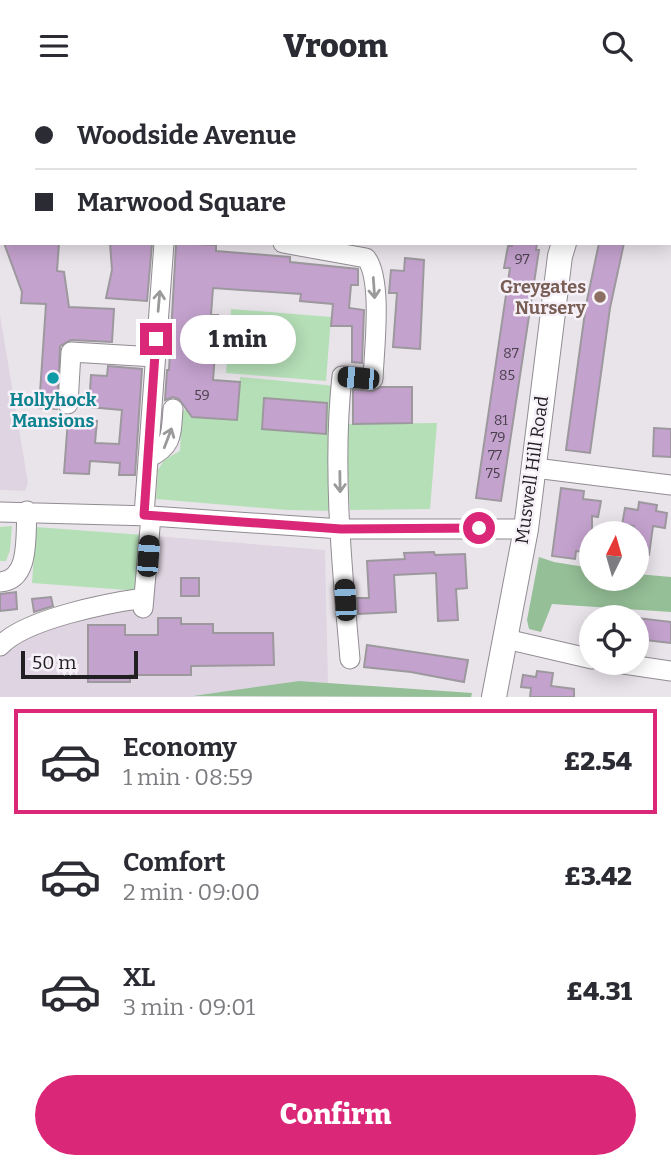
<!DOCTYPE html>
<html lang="en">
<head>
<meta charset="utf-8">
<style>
	:root { --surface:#fff; --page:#f2f2f3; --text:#2b2b33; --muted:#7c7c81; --line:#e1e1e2; --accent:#db2777 }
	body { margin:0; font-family:Bitter,serif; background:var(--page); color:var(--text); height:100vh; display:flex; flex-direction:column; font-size:26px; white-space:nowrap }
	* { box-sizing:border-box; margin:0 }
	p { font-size:23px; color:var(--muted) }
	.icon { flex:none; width:38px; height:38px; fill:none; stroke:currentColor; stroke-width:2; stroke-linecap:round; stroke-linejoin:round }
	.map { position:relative; height:606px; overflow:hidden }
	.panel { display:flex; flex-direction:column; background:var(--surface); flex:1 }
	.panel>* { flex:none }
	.hud { position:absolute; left:0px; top:0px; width:672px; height:154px; box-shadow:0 4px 18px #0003; display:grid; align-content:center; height:154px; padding:0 35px; background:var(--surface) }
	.needle { width:46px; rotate:5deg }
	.tools { position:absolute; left:579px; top:430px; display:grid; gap:14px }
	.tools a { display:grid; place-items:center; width:70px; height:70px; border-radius:50%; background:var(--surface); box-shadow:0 4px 18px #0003; font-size:35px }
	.scale { position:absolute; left:21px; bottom:18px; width:117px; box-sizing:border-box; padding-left:7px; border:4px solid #211f21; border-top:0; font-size:19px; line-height:24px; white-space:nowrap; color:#211f21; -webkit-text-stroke:5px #f6f1f8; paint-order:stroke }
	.end { position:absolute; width:32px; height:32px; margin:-16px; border:9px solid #db2777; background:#fff; box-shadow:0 0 0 4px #fff }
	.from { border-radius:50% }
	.bubble { position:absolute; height:49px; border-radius:24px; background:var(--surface); box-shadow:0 4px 18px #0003; font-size:23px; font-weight:800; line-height:49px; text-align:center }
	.car { position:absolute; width:21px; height:42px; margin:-21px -10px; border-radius:9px; box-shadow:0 0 5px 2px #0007; background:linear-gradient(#222 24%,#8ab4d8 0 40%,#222 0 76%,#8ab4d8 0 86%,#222 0) }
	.hud b { display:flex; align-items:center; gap:24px; height:66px; font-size:26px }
	.hud b+b { border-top:2px solid var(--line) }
	.hud i { width:18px; height:18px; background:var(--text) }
	ul { padding:12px 0 0; list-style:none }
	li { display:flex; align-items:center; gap:21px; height:105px; margin:0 14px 10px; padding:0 21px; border:4px solid transparent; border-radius:0px }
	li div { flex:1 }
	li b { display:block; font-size:26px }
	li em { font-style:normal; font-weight:800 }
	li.current { border-color:var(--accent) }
	li>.icon { width:63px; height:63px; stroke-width:1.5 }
	.primary-button { display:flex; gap:14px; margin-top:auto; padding:14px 35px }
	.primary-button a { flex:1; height:80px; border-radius:42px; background:var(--accent); color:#fff; font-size:28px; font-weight:800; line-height:80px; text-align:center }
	header { display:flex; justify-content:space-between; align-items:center; height:91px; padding:0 35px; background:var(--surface); font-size:32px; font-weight:800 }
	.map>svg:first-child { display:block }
</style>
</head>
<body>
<header><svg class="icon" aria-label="menu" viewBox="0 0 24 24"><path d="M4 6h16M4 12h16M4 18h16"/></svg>Vroom<svg class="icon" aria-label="search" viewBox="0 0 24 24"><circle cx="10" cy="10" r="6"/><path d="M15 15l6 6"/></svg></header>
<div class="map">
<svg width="671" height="606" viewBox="0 0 671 606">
	<rect width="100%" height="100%" fill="#e9e4ea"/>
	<path fill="#dfd5e2" d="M0,224l28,168 -3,8 -25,-1z
		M143,444l182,15 3,133 -29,-2 -106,16h-193v-58l140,-48z"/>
	<path fill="#b5dfb7" d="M231,218l100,8 -5,64 -100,-8z
		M240,286l96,9 1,125 -50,-1 -131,-11 2,-29 6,-10 16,-9 2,-41h4l6,7 45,3z
		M437,332l-7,86 -80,1 -5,-86z
		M12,435l-2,24 -4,11h-6v-34z
		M36,436l107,8 -3,56 -108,-8z"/>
	<path fill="#95bf97" d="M539,466l15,5 37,6 1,11h45v-5l34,3v35l-119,-8 -11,28 -12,-3 -2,-9z
		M299,590l173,12 -1,4 -278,-1z"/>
	<path fill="#c4a2ce" stroke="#9d989e" stroke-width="2" d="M4,152h55l-2,28 7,1 5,35 45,2 -2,33 -41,-2 -11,6 -3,63 -18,-1 7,-104 -25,-1 1,-11z
		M110,152l42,1 -5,57 -41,-3 6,-28z
		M178,152l38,2v6l74,6v5l68,7v16h-7l-2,23 15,2 -2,53 -10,-1v-36h-21l2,-22 -33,-3 1,-7 -88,-6 -2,27h7l-5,65 27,2 -3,38 -45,-3 -13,-18 -6,-2 -8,3 2,-30h2l7,-125z
		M512,152h25l-1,7h3l-38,251 -25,-3 34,-230h-6l4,-22h4z
		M599,152h25l-14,65 -20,145 -24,-3 20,-145z
		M405,167l19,2 -4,89 -27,-2 4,-54h-8l2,-23 13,1z
		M108,275l34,3 -7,106h-16l1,-12 -30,-2 -1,13 -25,-1 4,-54 29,2 -2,22 24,1 3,-34 -33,-3 2,-32 16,1z
		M381,296h31v36l-59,1v-35l20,2z
		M264,307l63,5 -1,31 -64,-5z
		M654,337l17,1v28l-18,-1z
		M561,397l23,3 -1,8 18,2 -3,16 -6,-1v37l-16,-2 -1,8 -23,-3z
		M639,411l18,3 -1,6 11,2 -2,15 -12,-2 -4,29 -12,-1v-20h-4l1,-8 -12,-1 3,-17 13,2z
		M434,461l1,3 30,-1 2,34 -11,1 2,31 -20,1 -2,-48 -42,2 2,37 -38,2 -1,-16h12l-2,-37 38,-2 -1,-6z
		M181,487h18v18h-18z
		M16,501l1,17 -17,2v-17z
		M51,506l2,9 -19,6 -2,-13z
		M158,527h23v6h32v9h60l1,32 -83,1v9h-61v7h-42v-57h37v10h33z
		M637,527l34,4v21l-34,-4z
		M367,554l101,15 -4,22 -53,-10 -47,-5z
		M537,580l16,2 -2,13 23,3v8h-44l1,-9 -10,-1 2,-12 13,2z"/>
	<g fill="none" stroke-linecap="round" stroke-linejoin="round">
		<g stroke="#918c92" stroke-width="21">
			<path id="minor" d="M283,152l83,15c17,21 8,93 7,121l-31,-3c-10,91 0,192 8,283
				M68,313l3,-52 84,5
				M148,367c25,-12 23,-23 25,-49
				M535,377l136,17
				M0,421l151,4 190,13h185
				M144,424l20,-272
				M0,491c31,-2 25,-47 27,-71
				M143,517l8,-92
				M506,548l86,20
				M0,555c25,-27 108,-43 144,-48
				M617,572l54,8"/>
		</g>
		<g stroke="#918c92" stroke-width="26">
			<path id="major" d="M669,2l1,-2
				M494,606l32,-168 34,-273 4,-13"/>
		</g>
		<use href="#minor" stroke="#fff" stroke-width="19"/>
		<use href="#major" stroke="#fff" stroke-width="24"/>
	</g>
	<defs><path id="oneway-shaft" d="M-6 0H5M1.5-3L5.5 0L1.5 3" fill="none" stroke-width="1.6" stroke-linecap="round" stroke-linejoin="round" transform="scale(1.75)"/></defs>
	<g stroke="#9b9a9b">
		<use href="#oneway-shaft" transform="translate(374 197) rotate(86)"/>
		<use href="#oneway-shaft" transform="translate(159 210) rotate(-85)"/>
		<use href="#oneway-shaft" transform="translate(168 347) rotate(-69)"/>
		<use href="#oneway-shaft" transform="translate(340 391) rotate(89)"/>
	</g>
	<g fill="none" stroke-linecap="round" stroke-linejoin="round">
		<path stroke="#db2777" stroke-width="9" d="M156,248l-12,176 197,14 138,-1"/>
	</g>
	<circle fill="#8d6e63" stroke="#f6f1f8" stroke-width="2.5" cx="600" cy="206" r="7"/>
	<circle fill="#0f9aa8" stroke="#f6f1f8" stroke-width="2.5" cx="53" cy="287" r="7"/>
	<g text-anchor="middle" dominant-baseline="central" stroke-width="5" stroke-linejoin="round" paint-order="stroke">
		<g font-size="14" fill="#4a404c">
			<text x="522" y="168">97</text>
			<text x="511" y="262">87</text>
			<text x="507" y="284">85</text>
			<text x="202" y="304">59</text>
			<text x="501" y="329">81</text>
			<text x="498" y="346">79</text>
			<text x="495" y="364">77</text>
			<text x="493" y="382">75</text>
		</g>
		<g font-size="18" font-weight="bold" fill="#785e54" stroke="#f6f1f8" text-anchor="end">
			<text x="586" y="196">Greygates<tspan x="586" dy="21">Nursery</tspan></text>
		</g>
		<g font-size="18" font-weight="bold" fill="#0d838f" stroke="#f6f1f8">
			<text x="53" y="309">Hollyhock<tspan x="53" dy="21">Mansions</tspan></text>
		</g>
		<g font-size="18" fill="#211f21" stroke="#f6f1f8">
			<text transform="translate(532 379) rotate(-82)">Muswell Hill Road</text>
		</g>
	</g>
</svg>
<div class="tools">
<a><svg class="needle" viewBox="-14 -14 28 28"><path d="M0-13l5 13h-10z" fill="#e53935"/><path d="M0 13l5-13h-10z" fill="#7c7c81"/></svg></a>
<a><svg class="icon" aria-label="locate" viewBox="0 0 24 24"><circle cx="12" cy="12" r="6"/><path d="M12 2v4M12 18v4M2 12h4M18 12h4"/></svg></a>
</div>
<div class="scale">50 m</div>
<i class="end from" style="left:479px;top:437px"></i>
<i class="end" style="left:156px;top:248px"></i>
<div class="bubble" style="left:180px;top:224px;width:116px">1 min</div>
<i class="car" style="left:358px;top:287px;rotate:275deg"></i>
<i class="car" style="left:148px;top:465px;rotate:4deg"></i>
<i class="car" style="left:345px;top:509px;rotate:357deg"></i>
<div class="hud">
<b><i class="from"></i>Woodside Avenue</b>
<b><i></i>Marwood Square</b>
</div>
</div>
<section class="panel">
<ul>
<li class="current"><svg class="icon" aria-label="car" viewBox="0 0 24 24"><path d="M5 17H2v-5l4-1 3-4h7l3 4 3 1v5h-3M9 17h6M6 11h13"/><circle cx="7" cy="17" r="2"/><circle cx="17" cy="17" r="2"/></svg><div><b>Economy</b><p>1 min · 08:59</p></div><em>£2.54</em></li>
<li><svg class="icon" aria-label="car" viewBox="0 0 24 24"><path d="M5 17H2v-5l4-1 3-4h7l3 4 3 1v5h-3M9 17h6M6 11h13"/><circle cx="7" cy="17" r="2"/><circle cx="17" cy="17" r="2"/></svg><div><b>Comfort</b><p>2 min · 09:00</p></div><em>£3.42</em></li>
<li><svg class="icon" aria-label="car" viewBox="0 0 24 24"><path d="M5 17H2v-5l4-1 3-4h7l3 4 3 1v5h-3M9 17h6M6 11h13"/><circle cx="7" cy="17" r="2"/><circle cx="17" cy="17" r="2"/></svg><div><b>XL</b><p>3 min · 09:01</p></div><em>£4.31</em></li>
</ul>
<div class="primary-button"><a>Confirm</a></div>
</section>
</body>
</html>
